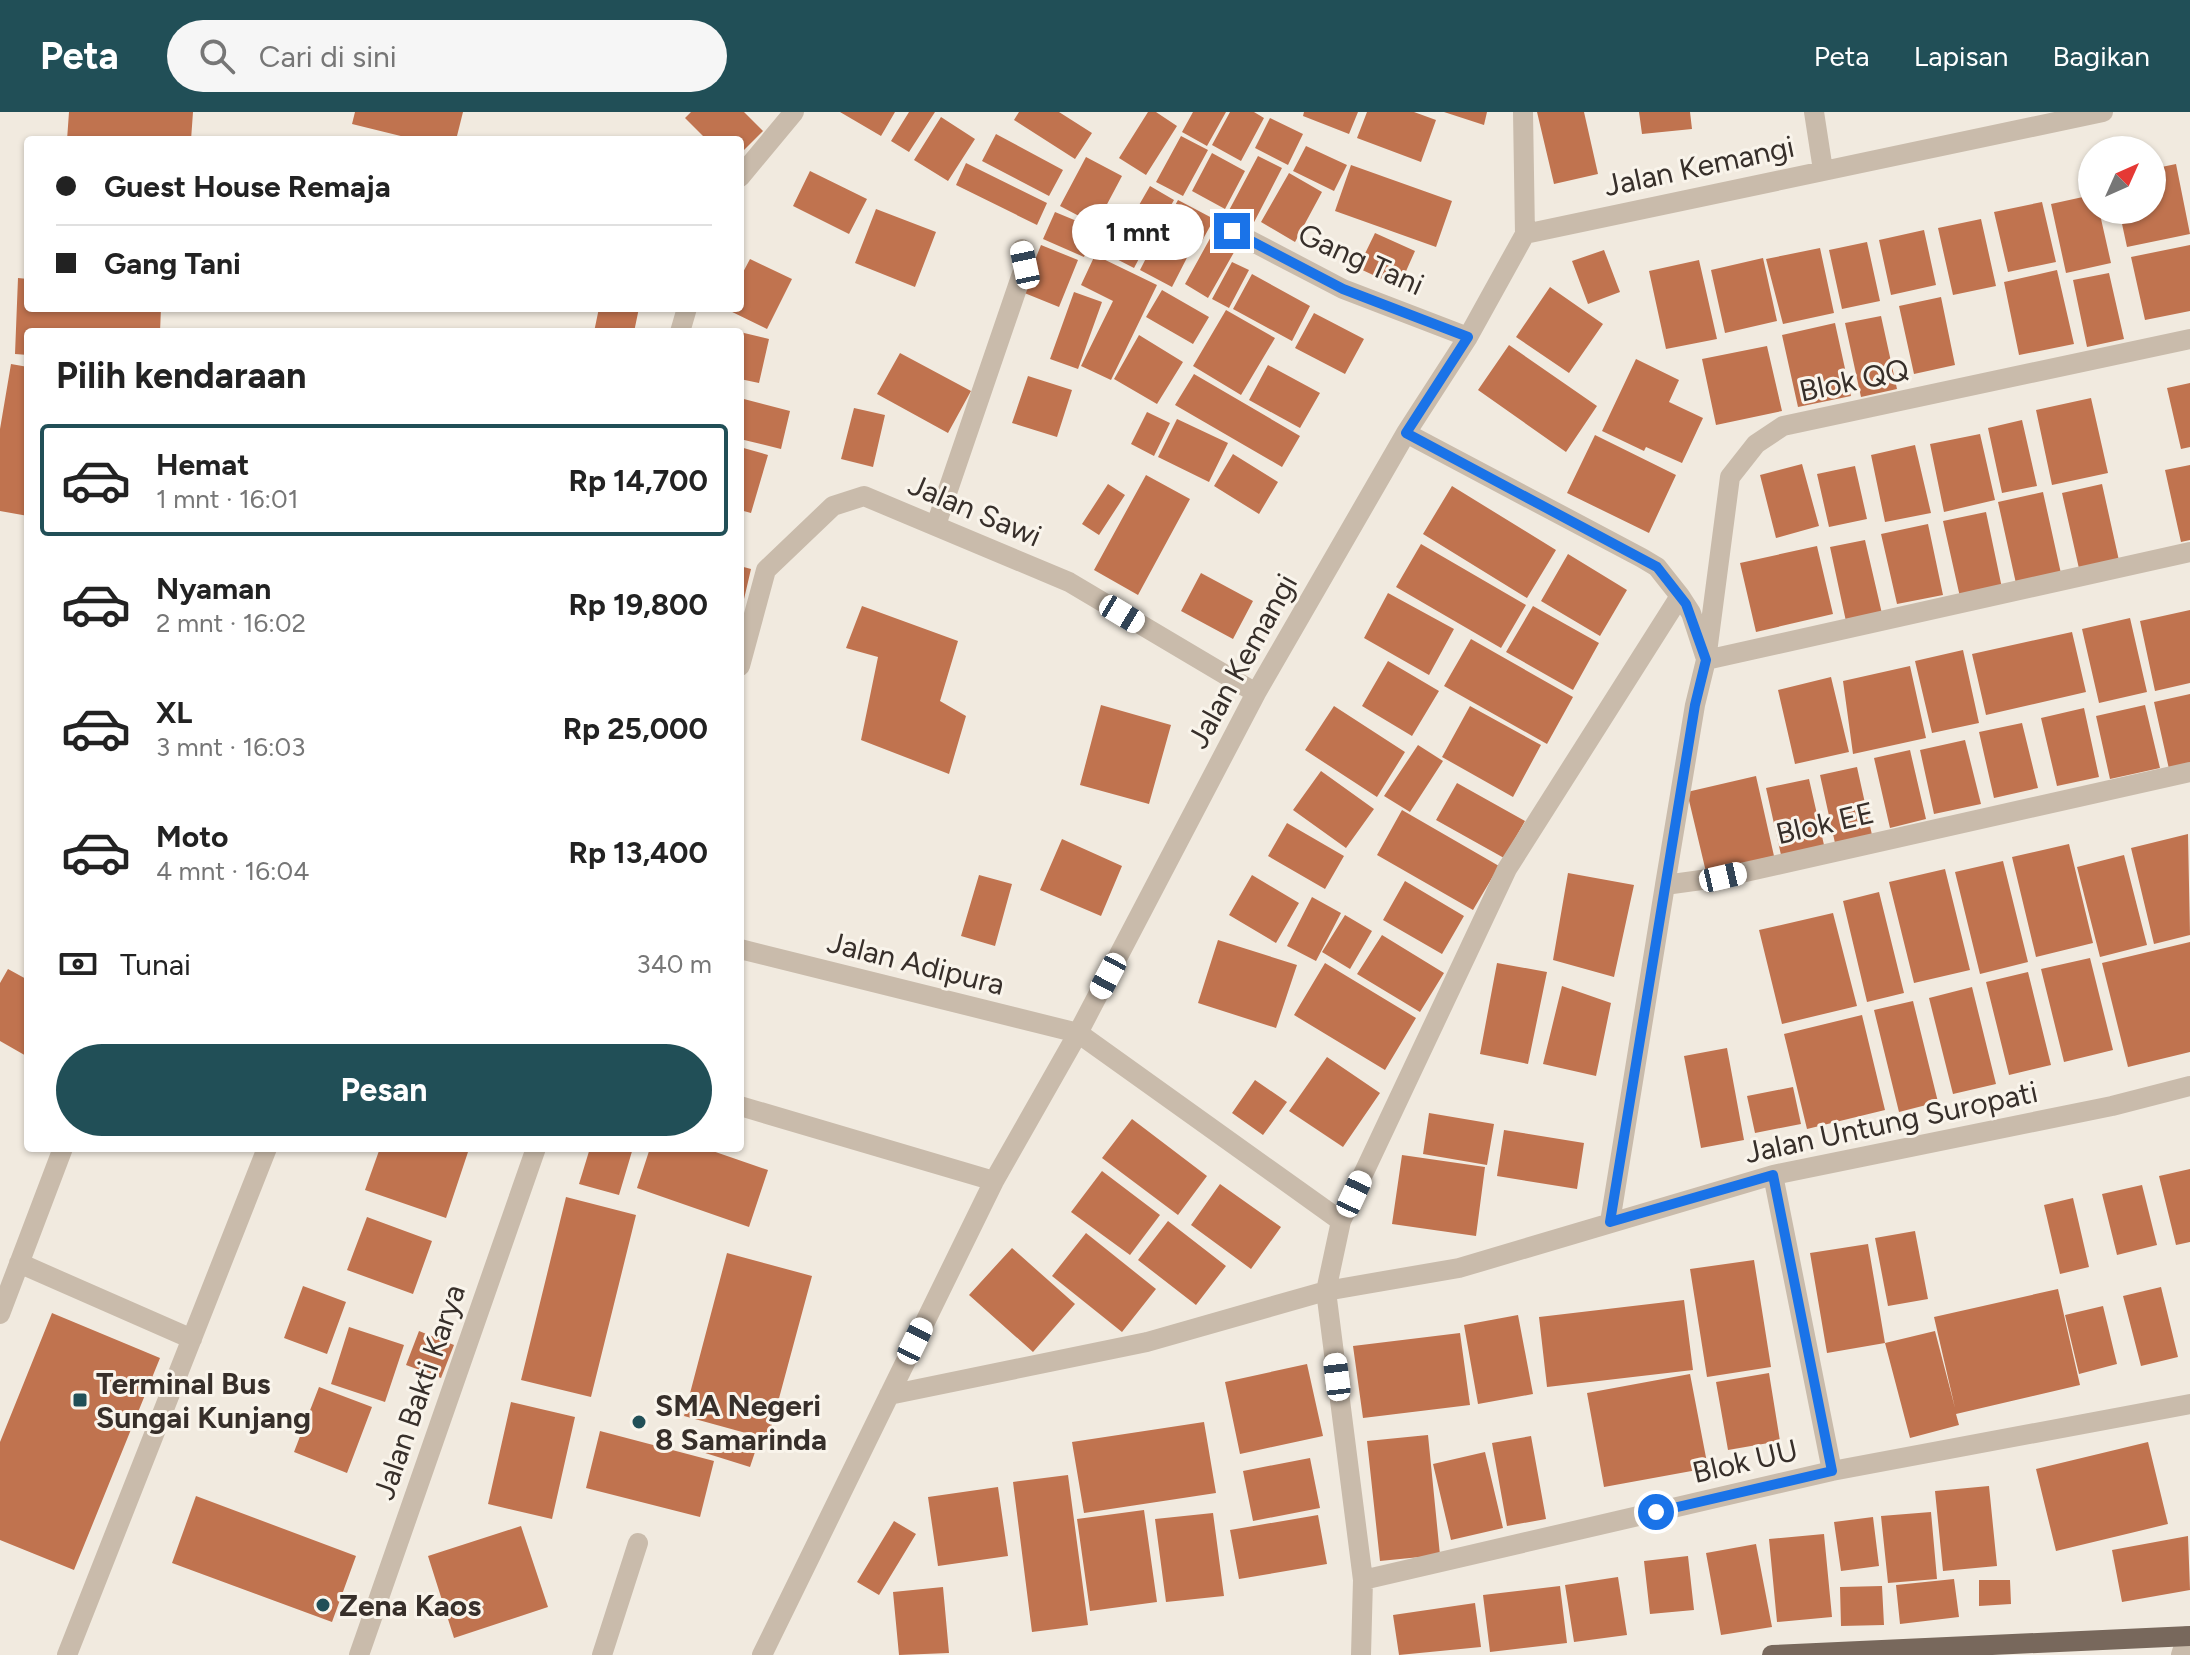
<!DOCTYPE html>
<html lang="id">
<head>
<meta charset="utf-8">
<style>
	:root { --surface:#fff; --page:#f6f6f6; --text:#222; --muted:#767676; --line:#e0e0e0; --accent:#214f57 }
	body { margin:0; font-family:Figtree,sans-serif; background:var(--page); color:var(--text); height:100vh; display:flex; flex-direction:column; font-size:30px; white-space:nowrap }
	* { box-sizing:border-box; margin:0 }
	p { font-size:26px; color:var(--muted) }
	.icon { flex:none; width:44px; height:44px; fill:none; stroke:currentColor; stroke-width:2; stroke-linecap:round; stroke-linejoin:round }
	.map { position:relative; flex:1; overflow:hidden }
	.sheet { position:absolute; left:24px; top:216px; width:720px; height:824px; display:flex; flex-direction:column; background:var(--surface); border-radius:8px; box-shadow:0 2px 6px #0004 }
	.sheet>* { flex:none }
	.banner { position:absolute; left:24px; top:24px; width:720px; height:176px; border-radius:8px; box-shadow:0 2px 6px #0004; display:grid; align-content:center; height:176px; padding:0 32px; background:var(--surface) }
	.needle { width:52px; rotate:45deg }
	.controls { position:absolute; left:2078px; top:24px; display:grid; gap:16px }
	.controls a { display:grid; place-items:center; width:88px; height:88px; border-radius:50%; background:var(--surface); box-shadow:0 2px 6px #0004; font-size:40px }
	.end { position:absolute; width:36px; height:36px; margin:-18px; border:10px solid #1a73e8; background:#fff; box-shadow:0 0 0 4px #fff }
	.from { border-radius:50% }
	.bubble { position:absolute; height:56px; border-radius:28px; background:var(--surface); box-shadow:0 2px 6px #0004; font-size:26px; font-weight:700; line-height:56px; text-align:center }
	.car { position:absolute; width:24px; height:48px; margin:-24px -12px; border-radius:10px; box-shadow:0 0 6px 2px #0007; background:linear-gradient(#fff 24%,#345 0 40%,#fff 0 76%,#345 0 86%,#fff 0) }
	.banner b { display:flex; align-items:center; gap:28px; height:76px; font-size:30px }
	.banner b+b { border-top:2px solid var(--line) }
	.banner i { width:20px; height:20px; background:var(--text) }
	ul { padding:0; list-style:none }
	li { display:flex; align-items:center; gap:24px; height:112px; margin:0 16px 12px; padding:0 16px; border:4px solid transparent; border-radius:8px }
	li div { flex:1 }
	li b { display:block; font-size:30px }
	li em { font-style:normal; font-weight:700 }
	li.on { border-color:var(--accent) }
	li>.icon { width:72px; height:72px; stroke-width:1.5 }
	h2 { padding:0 32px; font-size:36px; line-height:96px }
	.pay { display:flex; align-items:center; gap:20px; height:88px; padding:0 32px; font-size:30px }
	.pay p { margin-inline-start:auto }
	.primary-button { display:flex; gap:16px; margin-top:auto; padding:16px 32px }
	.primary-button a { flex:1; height:92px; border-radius:48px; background:var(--accent); color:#fff; font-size:32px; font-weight:700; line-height:92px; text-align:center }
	header { display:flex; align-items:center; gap:48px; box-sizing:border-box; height:112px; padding:0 40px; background:var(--accent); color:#fff }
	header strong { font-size:38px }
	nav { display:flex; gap:44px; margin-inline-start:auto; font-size:28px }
	.search { width:560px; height:72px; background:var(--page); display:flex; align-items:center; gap:20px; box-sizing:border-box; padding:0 28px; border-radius:44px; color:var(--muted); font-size:30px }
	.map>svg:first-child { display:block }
</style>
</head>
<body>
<header>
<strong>Peta</strong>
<div class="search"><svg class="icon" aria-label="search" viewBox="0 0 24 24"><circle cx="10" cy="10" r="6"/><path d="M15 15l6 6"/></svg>Cari di sini</div>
<nav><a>Peta</a><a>Lapisan</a><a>Bagikan</a></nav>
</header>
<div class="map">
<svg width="2190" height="1543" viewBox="0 0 2190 1543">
	<rect width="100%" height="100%" fill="#f1eadf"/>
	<path fill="#c0734f" d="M69,0h124l-2,28h-124z
		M355,0h108l-7,28h-39l-65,-16z
		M691,0h53l19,19 -23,23v-14h-33l-22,-22z
		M840,0h55l-14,24z
		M909,0h26l-26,40 -18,-11z
		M1019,0h40l33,21 -17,26 -61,-39z
		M1148,0h8l21,14 -31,49 -27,-17z
		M1193,0h33l-19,34 -25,-14z
		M1230,0h24l10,6 -23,43 -29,-16z
		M1304,0h54l-9,22 -46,-18z
		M1367,0h47l22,8 -15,42 -64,-24z
		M1444,0h43l-3,13z
		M1537,0h47l14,62 -44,10z
		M1639,0h51l2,17 -50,5z
		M941,5l34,22 -27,42 -34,-21z
		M1270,6l33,16 -15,31 -33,-17z
		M996,22l67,36 -14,26 -67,-35z
		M1181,24l27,14 -25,46 -27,-14z
		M1306,34l41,19 -13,26 -41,-20z
		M1212,41l33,18 -20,38 -33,-18z
		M1258,44l24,12 -32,62 -24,-14z
		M1086,45l36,19 -26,49 -36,-19z
		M966,51l81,40 -10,22 -81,-40z
		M2176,52l14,70 -63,13 -8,-37h33v-41z
		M1351,53l101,36 -16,46 -101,-36z
		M810,59l57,28 -18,35 -56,-28z
		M1289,61l33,19 -27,50 -34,-20z
		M1150,74l24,14 -18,32 -25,-13z
		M2092,83v15h7l12,53 -45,10 -15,-69z
		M1178,88l36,19 -12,22 -36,-19z
		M2042,90l14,60 -48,10 -14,-60z
		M876,97l60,23 -21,55 -60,-24z
		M1055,100l41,17 -12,28 -41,-18z
		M1112,104l39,20 -17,32 -39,-20z
		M1981,107l15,67 -43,9 -15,-67z
		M1163,113l32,17 -23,45 -32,-17z
		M1924,118l12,55 -45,10 -12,-55z
		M1213,121l24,14 -29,51 -23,-14z
		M1375,121l40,18 -16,36 -41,-19z
		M1867,130l13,59 -38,8 -13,-59z
		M1041,133l37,15 -19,47 -37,-15z
		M2190,133v66l-45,9 -14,-63z
		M1820,136l14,65 -51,11 -17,-65z
		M1604,138l16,42 -32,12 -16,-43z
		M1095,143l62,30 -46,95 -30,-14 32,-65 -32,-16z
		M1763,146l14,63 -52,12 -14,-63z
		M750,147l42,20 -25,50 -43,-21h16v-30z
		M1699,148l18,79 -51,10 -17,-78z
		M1232,150l17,8 -20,38 -17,-9z
		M2057,158l17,74 -55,11 -15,-73z
		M2109,161l15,66 -37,8 -14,-67z
		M1252,162l58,32 -18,35 -59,-32z
		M18,166l10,1v29h133l-1,24h-132v23l-13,-1z
		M1550,175l53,37 -34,49 -53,-36z
		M1162,178l47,27 -16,27 -47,-27z
		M1074,180l28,10 -24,67 -28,-10z
		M1941,185l14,68 -41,9 -15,-68z
		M599,196h40l-5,24h-40z
		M1226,198l49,28 -34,57 -48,-29z
		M1314,201l50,26 -19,35 -50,-26z
		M1881,204l16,73 -36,8 -16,-74z
		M1835,211l16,73 -53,11 -16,-72z
		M740,220l29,7 -10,44 -19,-4z
		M1139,223l44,27 -26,42 -43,-25z
		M1509,233l88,61 -31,46 -88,-62z
		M1767,234l15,65 -66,14 -14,-66z
		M900,241l71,38 -23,42 -71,-39z
		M1636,247l43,21 -10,22 34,16 -21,45 -36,-16 -2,4 -42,-20z
		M11,252l17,3v149l-28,-5v-82z
		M1268,253l52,28 -20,35 -51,-28z
		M1194,262l106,62 -18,31 -107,-62z
		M1028,264l44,14 -15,47 -45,-14z
		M2190,271v64l-9,2 -14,-61z
		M740,286l50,13 -9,38 -41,-10z
		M2091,286l17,75 -56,12 -16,-75z
		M854,296l31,7 -12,52 -32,-8z
		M1147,300l23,11 -16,33 -23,-12z
		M1177,307l51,24 -19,39 -51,-25z
		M2022,308l15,66 -35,7 -14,-65z
		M1980,322l15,66 -51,12 -14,-68z
		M1595,323l81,40 -27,58 -82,-40z
		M1915,333l16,68 -46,9 -14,-67z
		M740,335l28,8 -17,58 -11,-3z
		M1233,342l45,28 -19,32 -45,-28z
		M1802,352l17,62 -43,12 -16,-63z
		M2190,353v75l-9,2 -16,-72z
		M1855,354l12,53 -38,8 -12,-53z
		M1146,363l44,24 -52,96 -44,-25z
		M1108,372l17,11 -26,40 -17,-11z
		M2102,372l18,81 -40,8 -18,-80z
		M1452,374l104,64 -29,48 -104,-64z
		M2043,380l19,86 -45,10 -19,-86z
		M1986,400l16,76 -42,9 -17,-76z
		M1928,412l15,71 -46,9 -16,-70z
		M1865,428l18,78 -36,8 -17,-79z
		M1421,432l105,61 -25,43 -105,-61z
		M1817,434l16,68 -77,18 -16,-69z
		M1568,442l59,36 -27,46 -59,-35z
		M740,454l11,3 -10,43 -1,-1z
		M1201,461l52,28 -20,38 -52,-28z
		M1388,481l66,36 -25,46 -65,-37z
		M862,494l96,35 -18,60 26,15 -17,58 -88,-34 17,-83 -32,-9z
		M1533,494l66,37 -26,47 -67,-38z
		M2190,498v73l-35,8 -15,-70z
		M2130,506l17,74 -48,11 -17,-74z
		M2072,520l14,60 -100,23 -14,-61z
		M1471,527l102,58 -26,47 -103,-58z
		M1963,538l16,73 -47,10 -17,-72z
		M1388,549l51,30 -27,45 -50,-30z
		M1910,554l16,72 -73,16 -10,-73z
		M1831,565l18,75 -54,12 -17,-74z
		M2190,582v70l-21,5 -15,-67z
		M1101,593l70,20 -22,79 -69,-19z
		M2145,593l15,63 -50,11 -14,-63z
		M1334,594l71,46 -28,45 -72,-47z
		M1470,594l71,39 -28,52 -71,-40z
		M2084,596l15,69 -42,9 -16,-68z
		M2022,611l16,65 -44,10 -15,-66z
		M1965,628l16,64 -47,10 -14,-64z
		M1418,633l25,16 -33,51 -26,-16z
		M1910,638l16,69 -36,9 -16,-70z
		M1857,655l15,68 -37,8 -15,-68z
		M1321,659l53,38 -28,39 -53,-38z
		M1756,664l18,80 -68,16 -19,-80z
		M1809,667l15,66 -43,10 -15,-67z
		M1457,671l68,38 -21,37 -68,-38z
		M1402,698l97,56 -26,44 -96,-55z
		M1287,711l57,33 -19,33 -57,-33z
		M2188,722l2,101 -36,9 -23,-96z
		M1062,727l60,27 -21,50 -61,-26z
		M2069,732l24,99 -57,14 -24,-100z
		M2124,743l23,90 -47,12 -23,-90z
		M2003,749l25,101 -48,12 -25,-102z
		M1945,757l25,101 -56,13 -25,-101z
		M1568,761l66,12 -20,92 -61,-17z
		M979,763l33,9 -17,62 -34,-10z
		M1252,763l47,28 -23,40 -47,-28z
		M1405,769l59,35 -22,38 -59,-34z
		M1879,780l25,101 -37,9 -24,-101z
		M1312,785l29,16 -25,48 -29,-15z
		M1833,801l24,93 -75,18 -23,-94z
		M1345,803l27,16 -22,38 -28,-17z
		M1382,823l62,38 -24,39 -63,-38z
		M1218,828l79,25 -21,63 -78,-25z
		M2190,830v110l-62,15 -26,-104z
		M2090,846l23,92 -49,12 -23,-93z
		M1325,851l91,55 -31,52 -91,-55z
		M1497,851l50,9 -19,92 -48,-10z
		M8,857l20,11v77l-28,-16v-58z
		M2028,860l23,93 -42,10 -23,-93z
		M1562,874l49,17 -15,73 -53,-12z
		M1972,875l24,97 -43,10 -24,-96z
		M1913,889l25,101 -39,10 -25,-102z
		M1862,903l23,95 -78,19 -23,-95z
		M1727,936l17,92 -43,8 -17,-92z
		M1327,945l53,36 -37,54 -54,-36z
		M1255,968l32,22 -24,33 -31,-22z
		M1793,975l8,37 -46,9 -8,-37z
		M1429,1001l65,11 -7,41 -64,-11z
		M1132,1007l75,57 -29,39 -76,-57z
		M1504,1018l80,13 -7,46 -80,-13z
		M380,1036h77l11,4 -22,66 -81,-28z
		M590,1036h43l-14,47 -40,-11z
		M650,1036h54l64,22 -19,57 -112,-39z
		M1402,1043l83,12 -9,69 -84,-12z
		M2190,1057v73l-14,3 -17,-69z
		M1102,1059l58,44 -30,40 -59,-43z
		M1220,1072l61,43 -30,42 -60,-44z
		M2142,1073l15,60 -40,10 -15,-61z
		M566,1085l70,18 -45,182 -70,-17z
		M2073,1086l16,69 -29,7 -16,-69z
		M367,1105l65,24 -19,53 -66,-24z
		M1168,1109l58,45 -30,39 -58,-45z
		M1915,1119l13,68 -40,7 -13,-68z
		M1086,1121l70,56 -34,43 -70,-56z
		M1868,1132l17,99 50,-12 20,77 -21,-91 124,-28 22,96 -124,29 3,11 -49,13 -25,-95 -58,10 -17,-100z
		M1012,1136l63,56 -42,48 -64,-57z
		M727,1141l85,23 -44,163 -84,-23z
		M1754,1148l17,107 -64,10 -17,-108z
		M303,1174l43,16 -19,52 -43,-16z
		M2161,1175l17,70 -37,9 -18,-70z
		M1684,1188l9,70 -146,17 -8,-70z
		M2103,1194l14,58 -38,10 -14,-59z
		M52,1201l108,45 -86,212 -74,-30v-98z
		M1518,1203l15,79 -55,10 -14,-79z
		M349,1215l55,18 -19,57 -54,-18z
		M419,1219l35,14 -13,33 -35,-13z
		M1460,1221l10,72 -107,13 -10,-72z
		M1307,1252l16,72 -83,18 -15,-72z
		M1769,1261l11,68 -52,9 -12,-68z
		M1690,1262l18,94 -104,19 -17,-94z
		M319,1275l53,20 -25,66 -53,-21z
		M511,1290l64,15 -23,102 -64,-15z
		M1204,1310l12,71 -132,20 -12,-71z
		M600,1319l114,30 -14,56 -114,-29z
		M707,1322l49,15 -6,18 -48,-15z
		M1428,1323l12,120 -60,6 -13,-120z
		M1531,1324l15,83 -39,7 -15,-83z
		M2148,1330l20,82 -112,27 -20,-82z
		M1485,1340l18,76 -52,12 -18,-76z
		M1310,1346l10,50 -67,13 -10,-50z
		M1068,1363l20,150 -56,7 -19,-150z
		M1989,1374l8,80 -54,5 -8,-80z
		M998,1375l10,69 -70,10 -10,-69z
		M196,1384l160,60 -24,66 -160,-59z
		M1144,1398l13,92 -67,9 -13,-92z
		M1931,1400l6,67 -49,4 -7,-67z
		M1213,1401l11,83 -58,6 -11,-83z
		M1318,1403l9,49 -88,15 -9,-49z
		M1873,1405l6,49 -38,5 -7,-49z
		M894,1409l22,13 -37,61 -22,-13z
		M521,1414l27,81 -94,31 -26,-82z
		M1824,1422l8,83 -55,5 -8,-83z
		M2188,1424l2,54 -68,12 -10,-52z
		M1756,1432l16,83 -51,8 -15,-82z
		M1688,1444l6,54 -44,4 -6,-53z
		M1618,1465l9,58 -53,7 -9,-57z
		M1954,1467l5,38 -59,7 -4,-39z
		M1979,1468h31l1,24 -32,2z
		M1560,1474l7,57 -77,9 -7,-57z
		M1882,1474l2,39 -43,1 -1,-39z
		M943,1475l6,66 -50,2 -6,-63z
		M1475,1491l6,44 -82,8 -6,-40z"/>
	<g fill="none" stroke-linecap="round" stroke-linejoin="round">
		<path stroke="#c9bbab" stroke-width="20" d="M1523,0l2,122
			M1814,0l9,58
			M740,65l54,-65
			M1232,119l111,58 125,48
			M680,220l7,-24
			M936,413l89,-260 -3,-16
			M1680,484l11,17 14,43
			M1706,548l24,-183 26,-33 27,-18 407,-87
			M740,554l26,-96 67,-64 31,-10 205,86 187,111
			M1665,773l30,-180 11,-45 484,-108
			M740,837l338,84 263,188
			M740,994l254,75
			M1773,1063l59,296
			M1610,1110l55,-337 58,-8 467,-105
			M19,1151l173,76
			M0,1202l63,-166
			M889,1283l258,-53 179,-51 133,-23 314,-93 339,-69 78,-20
			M1363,1468l469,-109 358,-67
			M67,1543l200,-507
			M359,1543l177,-507
			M602,1543l36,-112
			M762,1543l232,-474 84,-148 178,-340 150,-260 62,-96 57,-103 578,-122
			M1361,1543l2,-75 -37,-289 15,-70 166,-352 173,-273 -23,-29 -15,-9 -236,-125
			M2181,1543l6,-19"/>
		<path stroke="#78685c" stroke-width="20" d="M1772,1543l418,-19"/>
	</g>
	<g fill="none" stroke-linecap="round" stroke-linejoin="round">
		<path stroke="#1a73e8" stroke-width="10" d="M1232,119l111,58 125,48 -62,96 251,134 29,37 20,56 -11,45 -85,517 163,-47 59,296 -176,41"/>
	</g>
	<g fill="#214f57" stroke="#f9f4eb" stroke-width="3">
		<rect x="72" y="1280" width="16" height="16" rx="4"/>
		<circle cx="639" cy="1310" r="8"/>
		<circle cx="323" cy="1493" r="8"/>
	</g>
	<g text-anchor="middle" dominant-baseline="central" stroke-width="6" stroke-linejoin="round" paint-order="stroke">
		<g font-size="30" fill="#372f2a" stroke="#f9f4eb">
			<text transform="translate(1699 54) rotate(-12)">Jalan Kemangi</text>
			<text transform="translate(1361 147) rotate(24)">Gang Tani</text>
			<text transform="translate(1854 268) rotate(-12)">Blok QQ</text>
			<text transform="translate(975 398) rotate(23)">Jalan Sawi</text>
			<text transform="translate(1242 549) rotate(-61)">Jalan Kemangi</text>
			<text transform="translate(1825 711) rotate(-13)">Blok EE</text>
			<text transform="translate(916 851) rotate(14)">Jalan Adipura</text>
			<text transform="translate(1891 1010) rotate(-12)">Jalan Untung Suropati</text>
			<text transform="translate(419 1280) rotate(-71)">Jalan Bakti Karya</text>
			<text transform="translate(1745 1349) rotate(-13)">Blok UU</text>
		</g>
		<g font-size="30" font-weight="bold" fill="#372f2a" stroke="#f9f4eb" text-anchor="start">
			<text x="96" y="1271">Terminal Bus<tspan x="96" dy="34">Sungai Kunjang</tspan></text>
			<text x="655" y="1293">SMA Negeri<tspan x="655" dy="34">8 Samarinda</tspan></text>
			<text x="339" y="1493">Zena Kaos</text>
		</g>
	</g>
</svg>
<div class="controls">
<a><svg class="needle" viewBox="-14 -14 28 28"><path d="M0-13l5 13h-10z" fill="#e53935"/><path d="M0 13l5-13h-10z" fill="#767676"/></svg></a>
</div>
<i class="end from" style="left:1656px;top:1400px"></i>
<i class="end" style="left:1232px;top:119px"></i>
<div class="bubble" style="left:1072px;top:92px;width:132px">1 mnt</div>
<i class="car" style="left:1025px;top:153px;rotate:348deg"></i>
<i class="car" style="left:1122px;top:502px;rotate:121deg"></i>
<i class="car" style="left:1723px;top:765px;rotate:77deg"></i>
<i class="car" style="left:1108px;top:864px;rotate:208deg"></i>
<i class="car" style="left:1354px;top:1082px;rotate:25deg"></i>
<i class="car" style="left:915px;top:1229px;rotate:26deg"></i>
<i class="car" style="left:1337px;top:1265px;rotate:353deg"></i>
<div class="banner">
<b><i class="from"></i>Guest House Remaja</b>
<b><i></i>Gang Tani</b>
</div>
<section class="sheet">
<h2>Pilih kendaraan</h2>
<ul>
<li class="on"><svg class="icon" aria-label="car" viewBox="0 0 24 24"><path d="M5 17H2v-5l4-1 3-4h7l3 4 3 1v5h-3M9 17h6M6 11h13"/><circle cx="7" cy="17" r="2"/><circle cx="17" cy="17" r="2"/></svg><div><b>Hemat</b><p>1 mnt · 16:01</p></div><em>Rp 14,700</em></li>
<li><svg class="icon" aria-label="car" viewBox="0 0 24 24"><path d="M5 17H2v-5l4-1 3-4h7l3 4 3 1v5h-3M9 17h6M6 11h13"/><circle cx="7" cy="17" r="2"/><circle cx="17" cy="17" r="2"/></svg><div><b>Nyaman</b><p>2 mnt · 16:02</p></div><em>Rp 19,800</em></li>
<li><svg class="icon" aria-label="car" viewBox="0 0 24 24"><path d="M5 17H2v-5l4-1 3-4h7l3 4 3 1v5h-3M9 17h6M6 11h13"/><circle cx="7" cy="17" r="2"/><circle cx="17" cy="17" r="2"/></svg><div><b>XL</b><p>3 mnt · 16:03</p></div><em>Rp 25,000</em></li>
<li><svg class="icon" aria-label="car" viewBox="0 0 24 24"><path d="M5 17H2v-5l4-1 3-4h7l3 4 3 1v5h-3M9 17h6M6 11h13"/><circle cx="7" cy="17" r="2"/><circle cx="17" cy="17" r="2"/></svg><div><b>Moto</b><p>4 mnt · 16:04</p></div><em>Rp 13,400</em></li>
</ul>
<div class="pay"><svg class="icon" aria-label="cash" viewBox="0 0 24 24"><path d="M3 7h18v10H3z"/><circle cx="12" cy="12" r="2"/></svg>Tunai<p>340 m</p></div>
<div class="primary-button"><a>Pesan</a></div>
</section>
</div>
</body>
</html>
